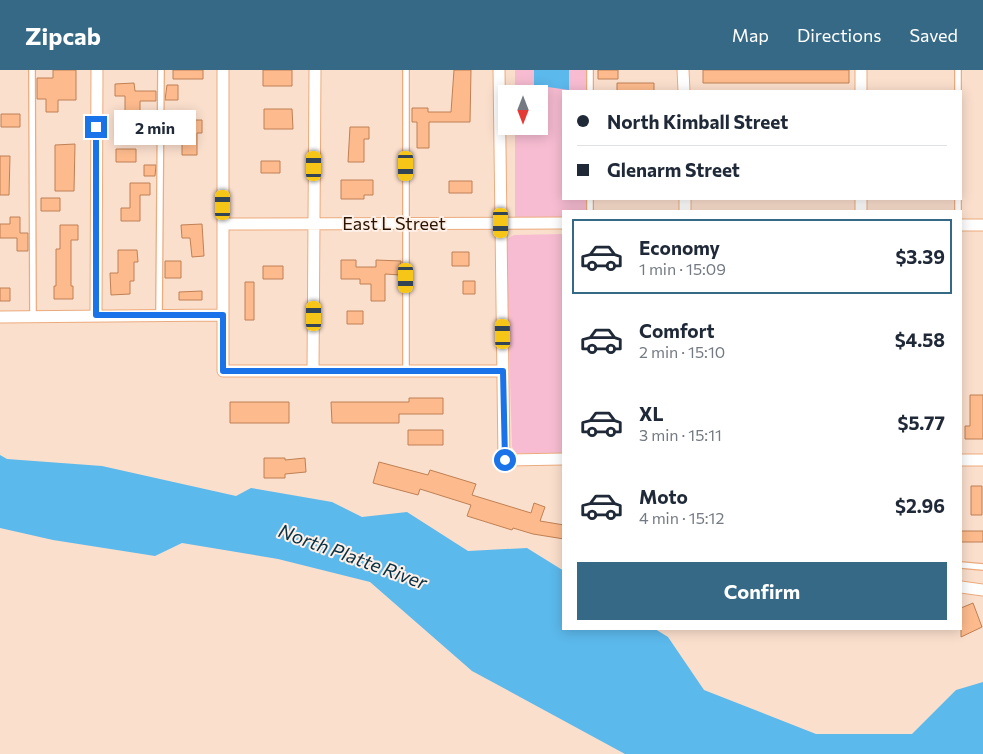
<!DOCTYPE html>
<html lang="en">
<head>
<meta charset="utf-8">
<style>
	:root { --surface:#fff; --page:#f6f6f7; --text:#1f2937; --muted:#747a83; --line:#e0e1e3; --accent:#366986 }
	body { margin:0; font-family:Commissioner,sans-serif; background:var(--page); color:var(--text); height:100vh; display:flex; flex-direction:column; font-size:19px; white-space:nowrap }
	* { box-sizing:border-box; margin:0 }
	p { font-size:16px; color:var(--muted) }
	.icon { flex:none; width:28px; height:28px; fill:none; stroke:currentColor; stroke-width:2; stroke-linecap:round; stroke-linejoin:round }
	.map { position:relative; flex:1; overflow:hidden }
	.drawer { position:absolute; left:562px; top:140px; width:400px; height:420px; display:flex; flex-direction:column; background:var(--surface); border-radius:0px; box-shadow:0 2px 12px #0003 }
	.drawer>* { flex:none }
	.hud { position:absolute; left:562px; top:20px; width:400px; height:110px; border-radius:0px; box-shadow:0 2px 12px #0003; display:grid; align-content:center; height:110px; padding:0 15px; background:var(--surface) }
	.needle { width:32px; rotate:180deg }
	.buttons { position:absolute; left:498px; top:15px; display:grid; gap:10px }
	.buttons a { display:grid; place-items:center; width:50px; height:50px; border-radius:0px; background:var(--surface); box-shadow:0 2px 12px #0003; font-size:25px }
	.end { position:absolute; width:22px; height:22px; margin:-11px; border:6px solid #1a73e8; background:#fff; box-shadow:0 0 0 2px #fff }
	.from { border-radius:50% }
	.bubble { position:absolute; height:35px; border-radius:0px; background:var(--surface); box-shadow:0 2px 12px #0003; font-size:16px; font-weight:700; line-height:35px; text-align:center }
	.car { position:absolute; width:15px; height:30px; margin:-15px -8px; border-radius:6px; box-shadow:0 0 4px 1px #0007; background:linear-gradient(#f5c518 24%,#345 0 40%,#f5c518 0 76%,#345 0 86%,#f5c518 0) }
	.hud b { display:flex; align-items:center; gap:18px; height:48px; font-size:19px }
	.hud b+b { border-top:1px solid var(--line) }
	.hud i { width:12px; height:12px; background:var(--text) }
	ul { padding:9px 0 0; list-style:none }
	li { display:flex; align-items:center; gap:15px; height:75px; margin:0 10px 8px; padding:0 5px; border:2px solid transparent; border-radius:0px }
	li div { flex:1 }
	li b { display:block; font-size:19px }
	li em { font-style:normal; font-weight:700 }
	li.on { border-color:var(--accent) }
	li>.icon { width:45px; height:45px; stroke-width:1.5 }
	.button { display:flex; gap:10px; margin-top:auto; padding:10px 15px }
	.button a { flex:1; height:58px; border-radius:0px; background:var(--accent); color:#fff; font-size:20px; font-weight:700; line-height:58px; text-align:center }
	header { display:flex; align-items:center; gap:30px; box-sizing:border-box; height:70px; padding:0 25px; background:var(--accent); color:#fff }
	header strong { font-size:24px }
	nav { display:flex; gap:28px; margin-inline-start:auto; font-size:18px }
	.map>svg:first-child { display:block }
</style>
</head>
<body>
<header>
<strong>Zipcab</strong>
<nav><a>Map</a><a>Directions</a><a>Saved</a></nav>
</header>
<div class="map">
<svg width="983" height="684" viewBox="0 0 983 684">
	<rect width="100%" height="100%" fill="#fbdfcd"/>
	<path fill="#f7bcd1" d="M515,0h71l1,21h-23v108h23v12h-23v6l-49,1v-92h24v-32h-24z
		M564,164v219h-48l-4,-6 -6,-207 8,-5z"/>
	<path fill="#5cb9ec" d="M534,0h35v20l-35,-5z
		M0,385l7,4 95,7 134,30 15,-8 81,14 30,15 45,-5 61,39 59,-3 37,23v58h91l13,8 36,53 112,44h96l44,-44 27,-8v72h-358l-153,-83 -102,-89 -92,-23 -96,-16 -27,13 -102,-16 -53,-12z"/>
	<path fill="#fdbb8d" stroke="#bf8054" d="M53,0h23v30h-18v12h-12v-13h-9v-21h16z
		M173,0h30v9h-30z
		M263,0h29v16h-29z
		M454,0h17l-1,52h-41v26h-12v-26h-5v-14h16v4h23z
		M598,0h20v9h-20z
		M703,0h146v13h-146z
		M134,13l1,8h21v10h-16v12h-15v-17h-10v-12z
		M617,13h37v8h-37z
		M167,15h11v15h-13z
		M264,39h28l1,20h-29z
		M1,44h19v13h-19z
		M182,50h20v13h-5v22h-15z
		M137,53h19v13h-19z
		M350,57h19v12h-5v23h-16z
		M75,74l-1,47h-19v-46z
		M116,79h20v13h-20z
		M0,86h10l-1,39h-9z
		M261,91h19v12h-19z
		M144,95h12l-1,11h-11z
		M341,110h32v15h-9v4h-23z
		M449,111h23v12h-23z
		M130,113h20v12h-10v26h-19v-13h9z
		M41,128h19v13h-19z
		M10,147h10v16h8v18h-11v-13h-17v-14h10z
		M202,154l2,32 -12,1 -2,-19h-8l-1,-13z
		M60,155h18v15h-7v46h2v13h-19v-13h2v-37h4z
		M118,180h19l1,12h-4v19h-4v13l-19,1 -1,-22h8z
		M452,182h17v14h-17z
		M341,190h15v7h20v-7l25,1 -1,14 -15,-1v27h-14v-17h-11v-5h-19z
		M165,191h16v17h-16z
		M263,196h20v13h-20z
		M463,211h12v13h-12z
		M245,212h9v38h-9z
		M0,218h10v13h-10z
		M202,221v9h-23v-8z
		M347,241h16v13h-16z
		M970,325h13v44h-18v-13h5z
		M409,328h34v16h-44v9h-67l-1,-21h78z
		M230,332h59v21h-59z
		M408,360h35v15h-35z
		M264,388h21v2l20,-2 1,14 -21,2v4h-21z
		M379,392l49,13 2,-5 46,14 -4,11 59,18 3,-10 11,4 -5,14 24,4v14l-31,-5 -20,-6 -1,2 -45,-14 4,-11 -51,-16 -2,6 -45,-12z
		M971,416h11v29h-11z
		M961,461h22v11h-22z
		M973,533l9,24 -21,10v-29z"/>
	<g fill="none" stroke-linecap="round" stroke-linejoin="round">
		<g stroke="#ecab7d" stroke-width="8">
			<path id="service" d="M32,0l1,246
				M406,0v301
				M590,0v21
				M958,0v21
				M590,129v12
				M958,129v12
				M159,245l2,-245
				M961,495l22,2"/>
		</g>
		<g stroke="#ecab7d" stroke-width="13">
			<path id="minor" d="M223,0v301h280
				M499,0l5,390 60,-1
				M683,0l1,21
				M861,21v-21
				M685,129v12
				M861,141v-12
				M223,154l341,-1
				M961,155h22
				M96,245l1,-245
				M0,247l223,-2
				M313,301l2,-301
				M961,390h22
				M961,517l22,3"/>
		</g>
		<use href="#service" stroke="#fff" stroke-width="5.5"/>
		<use href="#minor" stroke="#fff" stroke-width="11"/>
	</g>
	<g fill="none" stroke-linecap="round" stroke-linejoin="round">
		<path stroke="#1a73e8" stroke-width="6" d="M96,57v188h127v56h280l2,89"/>
	</g>
	<g text-anchor="middle" dominant-baseline="central" stroke-width="4" stroke-linejoin="round" paint-order="stroke">
		<g font-size="18" fill="#2b1302" stroke="#fef0e7">
			<text x="394" y="153">East L Street</text>
		</g>
		<g font-size="19" font-style="italic" fill="#053045" stroke="#fef0e7">
			<text transform="translate(353 486) rotate(20)">North Platte River</text>
		</g>
	</g>
</svg>
<div class="buttons">
<a><svg class="needle" viewBox="-14 -14 28 28"><path d="M0-13l5 13h-10z" fill="#e53935"/><path d="M0 13l5-13h-10z" fill="#747a83"/></svg></a>
</div>
<i class="end from" style="left:505px;top:390px"></i>
<i class="end" style="left:96px;top:57px"></i>
<div class="bubble" style="left:114px;top:40px;width:82px">2 min</div>
<i class="car" style="left:314px;top:96px;rotate:0deg"></i>
<i class="car" style="left:406px;top:96px;rotate:180deg"></i>
<i class="car" style="left:223px;top:135px;rotate:0deg"></i>
<i class="car" style="left:501px;top:153px;rotate:180deg"></i>
<i class="car" style="left:406px;top:208px;rotate:180deg"></i>
<i class="car" style="left:314px;top:246px;rotate:0deg"></i>
<i class="car" style="left:503px;top:264px;rotate:359deg"></i>
<div class="hud">
<b><i class="from"></i>North Kimball Street</b>
<b><i></i>Glenarm Street</b>
</div>
<section class="drawer">
<ul>
<li class="on"><svg class="icon" aria-label="car" viewBox="0 0 24 24"><path d="M5 17H2v-5l4-1 3-4h7l3 4 3 1v5h-3M9 17h6M6 11h13"/><circle cx="7" cy="17" r="2"/><circle cx="17" cy="17" r="2"/></svg><div><b>Economy</b><p>1 min · 15:09</p></div><em>$3.39</em></li>
<li><svg class="icon" aria-label="car" viewBox="0 0 24 24"><path d="M5 17H2v-5l4-1 3-4h7l3 4 3 1v5h-3M9 17h6M6 11h13"/><circle cx="7" cy="17" r="2"/><circle cx="17" cy="17" r="2"/></svg><div><b>Comfort</b><p>2 min · 15:10</p></div><em>$4.58</em></li>
<li><svg class="icon" aria-label="car" viewBox="0 0 24 24"><path d="M5 17H2v-5l4-1 3-4h7l3 4 3 1v5h-3M9 17h6M6 11h13"/><circle cx="7" cy="17" r="2"/><circle cx="17" cy="17" r="2"/></svg><div><b>XL</b><p>3 min · 15:11</p></div><em>$5.77</em></li>
<li><svg class="icon" aria-label="car" viewBox="0 0 24 24"><path d="M5 17H2v-5l4-1 3-4h7l3 4 3 1v5h-3M9 17h6M6 11h13"/><circle cx="7" cy="17" r="2"/><circle cx="17" cy="17" r="2"/></svg><div><b>Moto</b><p>4 min · 15:12</p></div><em>$2.96</em></li>
</ul>
<div class="button"><a>Confirm</a></div>
</section>
</div>
</body>
</html>
